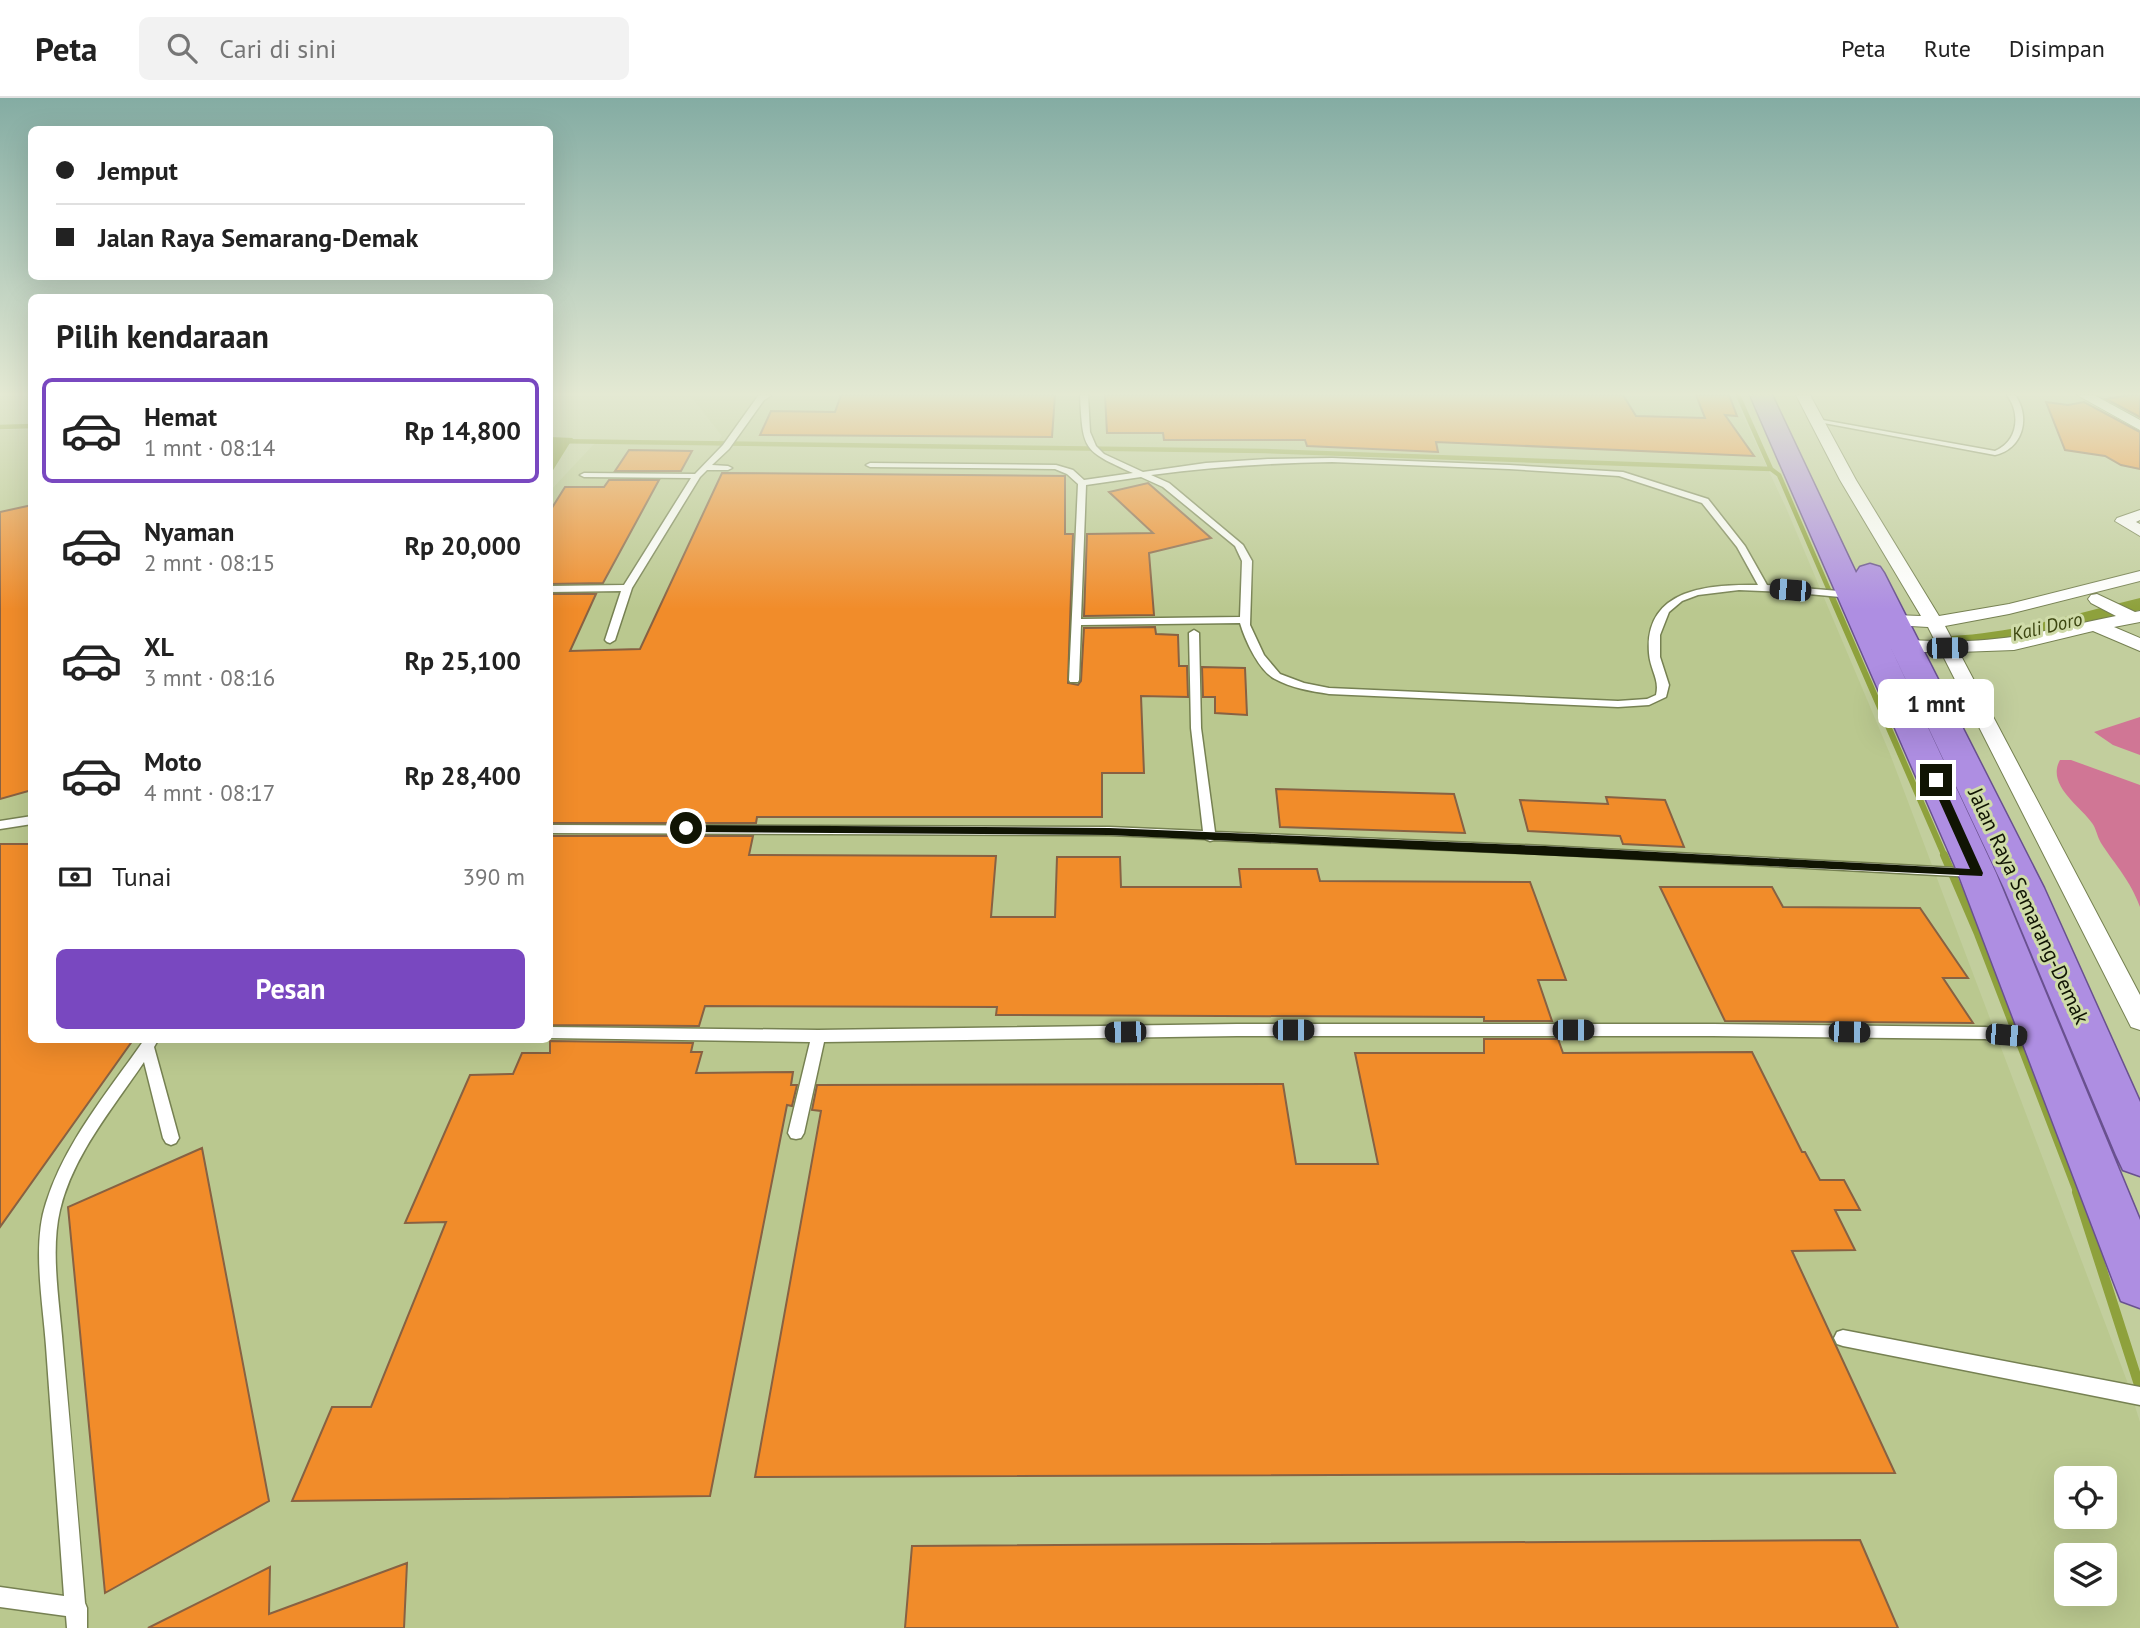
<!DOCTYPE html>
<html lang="id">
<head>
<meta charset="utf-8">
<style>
	:root { --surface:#fff; --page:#f2f2f2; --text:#222; --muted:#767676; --line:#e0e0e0; --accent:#7948c0 }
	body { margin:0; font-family:"PT Sans",sans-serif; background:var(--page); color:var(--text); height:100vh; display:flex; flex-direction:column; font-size:26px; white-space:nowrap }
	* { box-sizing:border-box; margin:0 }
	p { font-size:23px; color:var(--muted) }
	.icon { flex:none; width:38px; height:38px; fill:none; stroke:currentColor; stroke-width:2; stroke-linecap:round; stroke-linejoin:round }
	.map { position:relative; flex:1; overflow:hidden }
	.side { position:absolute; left:28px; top:196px; width:525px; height:749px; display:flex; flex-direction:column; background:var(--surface); border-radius:10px; box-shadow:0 7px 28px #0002 }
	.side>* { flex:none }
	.top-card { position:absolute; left:28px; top:28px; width:525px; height:154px; border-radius:10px; box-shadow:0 7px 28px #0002; display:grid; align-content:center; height:154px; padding:0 28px; background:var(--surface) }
	.controls { position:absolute; left:2054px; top:1368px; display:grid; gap:14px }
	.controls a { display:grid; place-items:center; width:63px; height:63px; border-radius:10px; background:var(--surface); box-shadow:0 7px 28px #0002; font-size:35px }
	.end { position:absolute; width:32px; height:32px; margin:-16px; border:9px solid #101403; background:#fff; box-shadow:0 0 0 4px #fff }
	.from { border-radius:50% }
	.bubble { position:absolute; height:49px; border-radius:10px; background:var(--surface); box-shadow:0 7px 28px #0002; font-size:23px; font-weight:800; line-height:49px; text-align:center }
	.car { position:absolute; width:21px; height:42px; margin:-21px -10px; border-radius:9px; box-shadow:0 0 5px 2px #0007; background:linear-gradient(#222 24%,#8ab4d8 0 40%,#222 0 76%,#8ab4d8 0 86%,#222 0) }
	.top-card b { display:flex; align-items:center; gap:24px; height:66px; font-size:26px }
	.top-card b+b { border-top:2px solid var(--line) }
	.top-card i { width:18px; height:18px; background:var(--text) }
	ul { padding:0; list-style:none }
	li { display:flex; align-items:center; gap:21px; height:105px; margin:0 14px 10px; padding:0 14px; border:4px solid transparent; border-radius:10px }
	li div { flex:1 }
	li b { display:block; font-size:26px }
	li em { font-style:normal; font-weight:800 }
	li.selected { border-color:var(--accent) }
	li>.icon { width:63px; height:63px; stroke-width:1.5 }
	h2 { padding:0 28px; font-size:32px; line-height:84px }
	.pay { display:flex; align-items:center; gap:18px; height:77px; padding:0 28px; font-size:26px }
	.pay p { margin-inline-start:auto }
	.cta { display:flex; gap:14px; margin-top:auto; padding:14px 28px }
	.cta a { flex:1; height:80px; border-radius:10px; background:var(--accent); color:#fff; font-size:28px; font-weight:800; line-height:80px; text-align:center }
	header { display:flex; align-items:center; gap:42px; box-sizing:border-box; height:98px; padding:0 35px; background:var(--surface); border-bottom:2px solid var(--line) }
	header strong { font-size:33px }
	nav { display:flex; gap:38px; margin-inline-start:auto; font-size:24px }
	.search { width:490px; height:63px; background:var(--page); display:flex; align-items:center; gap:18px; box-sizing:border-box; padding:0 24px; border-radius:10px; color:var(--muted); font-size:26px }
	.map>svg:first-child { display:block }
</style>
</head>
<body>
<header>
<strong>Peta</strong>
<div class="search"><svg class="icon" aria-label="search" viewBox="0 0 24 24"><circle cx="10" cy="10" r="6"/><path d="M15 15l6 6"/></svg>Cari di sini</div>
<nav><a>Peta</a><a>Rute</a><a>Disimpan</a></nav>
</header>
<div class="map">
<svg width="2140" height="1530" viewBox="0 0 2140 1530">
	<rect width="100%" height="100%" fill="#c2ce9d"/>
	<path fill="#bac88f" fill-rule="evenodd" d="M690,297h1043l54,115 103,244 237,627 13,41v206h-2140v-1198h31l1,610h518v-549l45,-48 120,3 7,-10zM2067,1381h38v38h-38zM2067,1458h38v38h-38z"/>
	<path fill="#d07695" d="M2140,619v38l-27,-10 -19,-13z
		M2060,662h11l69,25v122c-10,-27 -24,-41 -39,-64 -4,-7 -5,-15 -9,-20 -12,-17 -46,-38 -32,-63z"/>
	<path fill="#8ea13c" d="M550,339l23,1 -23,37z
		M2140,500v12l-114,30 -70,2 -5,-6c65,-3 126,-23 189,-38z"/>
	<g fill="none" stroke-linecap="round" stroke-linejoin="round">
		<path stroke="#8ea13c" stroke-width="4.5" d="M1738,297l33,74 8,6 53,122
			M0,329l32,-1
			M550,343l715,10 506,18"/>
		<path stroke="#8ea13c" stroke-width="6" d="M1831,497l114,262"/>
		<path stroke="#8ea13c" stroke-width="8" d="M1944,757l34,79 100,260"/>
		<path stroke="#8ea13c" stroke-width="10" d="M2077,1094l63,196"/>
	</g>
	<path fill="#f18c2a" stroke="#886142" stroke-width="2" d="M841,297h214l-3,42 -292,-2 11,-24 64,1z
		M1105,297h518l13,21 69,2 -9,-23h33l8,21 -12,-1 29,41 -318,-14 2,10 -131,-6 -2,-6h-141l-1,-7h-56z
		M2129,297h11v22l-34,-18z
		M2046,304l22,3 16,-3 56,30v37l-19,-4 -16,-9 -40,-6z
		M629,352l63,1 -11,20h-66z
		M722,375l343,3v58h8l-5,149 10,2 3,-4 3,-53 71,-1 1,7 22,1 1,31h8l1,31 -47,-1 3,77h-42v44h-345l-1,6h-206v-229h46l-26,57 70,-2z
		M609,382h50l-56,103 -53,1v-73l15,-24h39z
		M1148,385l63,55 -62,15 5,62 -70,1 3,-82 66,-1 -44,-41z
		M32,407v285l-32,9v-287z
		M1202,569l43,1 2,47 -32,-2v-16h-12z
		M1276,691l178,5 11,39 -185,-6z
		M1606,699l59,3 19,47 -61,-3 -3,-8 -92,-5 -8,-31 88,4z
		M550,738h203l-4,19 247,1 -5,61h64l2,-60h63l1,30h120l-2,-18h78l3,12 210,1 36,98h-28l14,41h-68v-4l-488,-2 1,-8 -292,-1 -6,20 -149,-1z
		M0,746h32v196h101l-133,187z
		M1660,789h112l11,20 137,1 48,70h-25l30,45 -248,-2z
		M1484,941h74l5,14 189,-1 50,100h3l15,28h24l16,30h-25l20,40 -63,1 103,222 -1140,4 66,-366 -9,-1 5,-25 466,-1 13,80h82l-23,-111h129z
		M550,943l143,2 -2,9h11l-6,21 97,-1 -2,13h6l-5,21 -5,-1 -77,391 -418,5 40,-94h39l75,-185 -41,1 65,-148 43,-1 9,-21h28z
		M202,1050l67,353 -164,92 -37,-386z
		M1860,1442l38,88h-993l7,-82z
		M407,1465l-3,65h-256l122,-61 -1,47z"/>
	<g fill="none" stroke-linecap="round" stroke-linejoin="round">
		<g stroke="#768152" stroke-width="3">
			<path id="service" d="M762,297h10l-8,5 -35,49 -17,16 16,1 4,2 -4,2h-21l-7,7 -68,111 -17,52 -5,3 -3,-1 -2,-2 16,-49 -71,1v-6l74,-1 67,-107 -107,-1 -4,-2 4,-2 111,1 28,-29 35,-49z
				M1080,297h8l2,37 6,14 8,8 39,18 63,-9 62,-4 64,-1 177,7 114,7 85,27 37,47 22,39 84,7 5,3 -5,3 -64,-6 -48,-2 -41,5 -16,6 -13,11 -9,23v22l9,28 -3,12 -17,8 -31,2 -289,-13c-18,-3 -38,-6 -54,-15 -16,-8 -30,-39 -35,-56l-159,2 -2,55 -1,2h-8l-1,-2 9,-196 -11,-10 -12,-5 -185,-2 -4,-2 4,-2 186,2 17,5 11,10 49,-7c-51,-23 -50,-23 -53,-78zM1332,364l177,7 110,7 83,27 35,44 21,38c-48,-1 -114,3 -109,68 1,17 11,26 7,42l-9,4 -29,2 -289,-13 -25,-5 -24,-9 -16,-19 -14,-30 2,-64 -9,-16 -74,-62 -18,-8c61,-8 120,-12 181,-13zM1141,379l22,10 72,59 7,15 -2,56 -159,2 5,-134z
				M2007,297h8c16,22 8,54 -20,60l-182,-34 4,-2 178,32c23,-10 26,-37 12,-56z
				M1194,532l5,3 2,95 14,104 330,14 429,23 6,4 -6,4 -429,-23 -331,-14 -4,1 -5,-2 -96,-4 -559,-2v-8l559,2 94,4 -12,-103 -2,-95z
				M32,718v8l-32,5v-8z
				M1237,926h476l272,3 51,6 5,2 2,4 -2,4 -5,2 -51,-6 -272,-3h-476l-413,6 -20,91 -3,5 -5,1 -5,-1 -3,-5 22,-91 -260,-4v-11l268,3z
				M144,942h14l-4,7 25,91 -3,5 -5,2 -5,-2 -3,-5 -19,-76c-31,46 -71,93 -84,148 -10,42 0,95 3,138 8,85 15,170 22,255l2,5v20h-20l-1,-12 -66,-9v-20l64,9c-6,-83 -12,-166 -18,-250 -3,-43 -14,-101 0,-143 19,-61 62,-111 98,-163z
				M1843,1232l297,57v18l-297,-59 -6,-2 -3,-6 3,-6z"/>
		</g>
		<g stroke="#768152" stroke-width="2">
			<path id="minor" d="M1796,297h14l46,85 83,136 70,-12 131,-33v10l-131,33 -64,12 8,15c58,1 107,-14 163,-25l-25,-13 -3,-4 3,-4 6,-1 38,18 5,-1v11l-26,5 26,11v13l-47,-20 -79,19 -55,2 181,343v35l-9,-3 -190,-375h-35l-9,-6 9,-6 29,1 -7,-14 -35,-2 -9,-5 9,-5 28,1 -81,-136z
				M2077,297h17l46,25v10z
				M2140,412v10l-4,2 4,2v12l-25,-15 2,-3z"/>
		</g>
		<g stroke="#69518f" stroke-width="3">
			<path id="trunk" d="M1750,297h22l84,178 4,-6 10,-3 10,3 4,6 160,315 96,214v74l-17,-6 -7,-15 -112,-267 -115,-244 107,229 144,347v88l-19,-7 -7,-18 -156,-410z"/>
		</g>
		<use href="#service" fill="#fff" fill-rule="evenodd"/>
		<use href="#minor" fill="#fff" fill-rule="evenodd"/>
		<use href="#trunk" fill="#ae8ee2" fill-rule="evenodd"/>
	</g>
	<linearGradient id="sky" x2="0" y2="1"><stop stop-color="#84aca3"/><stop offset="0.58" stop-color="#e4e9d3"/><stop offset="1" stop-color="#e4e9d3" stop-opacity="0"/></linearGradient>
	<rect width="2140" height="511" fill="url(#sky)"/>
	<path fill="#101403" d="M1936,679l5,3 42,93 -1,3 -873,-41 -423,-3 -6,-4 6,-3 423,3 436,18 425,23 -40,-89z"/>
	<g text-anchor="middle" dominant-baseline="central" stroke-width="6" stroke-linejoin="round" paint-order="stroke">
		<g font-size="19" font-style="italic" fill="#3c4610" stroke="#cfdba9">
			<text transform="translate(2047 528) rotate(-13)">Kali Doro</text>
		</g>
		<g font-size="21" fill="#101403" stroke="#cfdba9">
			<text transform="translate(2029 808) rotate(65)">Jalan Raya Semarang-Demak</text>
		</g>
	</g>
</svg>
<div class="controls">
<a><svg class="icon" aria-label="locate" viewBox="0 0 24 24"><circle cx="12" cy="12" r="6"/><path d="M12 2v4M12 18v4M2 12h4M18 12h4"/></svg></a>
<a><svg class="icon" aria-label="layers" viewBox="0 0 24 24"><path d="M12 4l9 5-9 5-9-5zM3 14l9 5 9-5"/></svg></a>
</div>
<i class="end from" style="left:686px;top:730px"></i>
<i class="end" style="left:1936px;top:682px"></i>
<div class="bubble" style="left:1878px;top:581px;width:116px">1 mnt</div>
<i class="car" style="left:1790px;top:492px;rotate:275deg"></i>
<i class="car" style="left:1947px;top:550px;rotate:89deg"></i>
<i class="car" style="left:1293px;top:932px;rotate:90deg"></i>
<i class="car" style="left:1573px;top:932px;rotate:90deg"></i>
<i class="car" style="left:1125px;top:934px;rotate:269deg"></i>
<i class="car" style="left:1849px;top:934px;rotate:91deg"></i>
<i class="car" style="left:2006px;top:937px;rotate:95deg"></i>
<div class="top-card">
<b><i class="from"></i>Jemput</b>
<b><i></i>Jalan Raya Semarang-Demak</b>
</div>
<section class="side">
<h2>Pilih kendaraan</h2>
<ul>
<li class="selected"><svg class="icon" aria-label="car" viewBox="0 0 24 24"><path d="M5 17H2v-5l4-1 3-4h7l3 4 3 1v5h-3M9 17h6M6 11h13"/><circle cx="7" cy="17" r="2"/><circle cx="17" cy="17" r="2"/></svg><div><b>Hemat</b><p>1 mnt · 08:14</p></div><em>Rp 14,800</em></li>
<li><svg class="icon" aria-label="car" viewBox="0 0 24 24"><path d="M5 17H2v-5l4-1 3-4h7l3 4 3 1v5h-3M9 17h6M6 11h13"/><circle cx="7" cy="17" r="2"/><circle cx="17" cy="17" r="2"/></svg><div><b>Nyaman</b><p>2 mnt · 08:15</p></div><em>Rp 20,000</em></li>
<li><svg class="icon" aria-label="car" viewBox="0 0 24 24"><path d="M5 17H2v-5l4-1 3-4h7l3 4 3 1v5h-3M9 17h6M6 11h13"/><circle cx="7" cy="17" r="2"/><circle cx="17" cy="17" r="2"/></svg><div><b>XL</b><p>3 mnt · 08:16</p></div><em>Rp 25,100</em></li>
<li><svg class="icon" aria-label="car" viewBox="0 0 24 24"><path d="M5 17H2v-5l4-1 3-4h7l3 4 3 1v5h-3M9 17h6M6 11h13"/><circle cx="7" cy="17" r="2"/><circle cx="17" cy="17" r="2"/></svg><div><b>Moto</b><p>4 mnt · 08:17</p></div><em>Rp 28,400</em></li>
</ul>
<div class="pay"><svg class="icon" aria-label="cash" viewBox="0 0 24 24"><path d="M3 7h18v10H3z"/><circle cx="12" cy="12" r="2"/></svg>Tunai<p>390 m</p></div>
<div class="cta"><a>Pesan</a></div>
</section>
</div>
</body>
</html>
